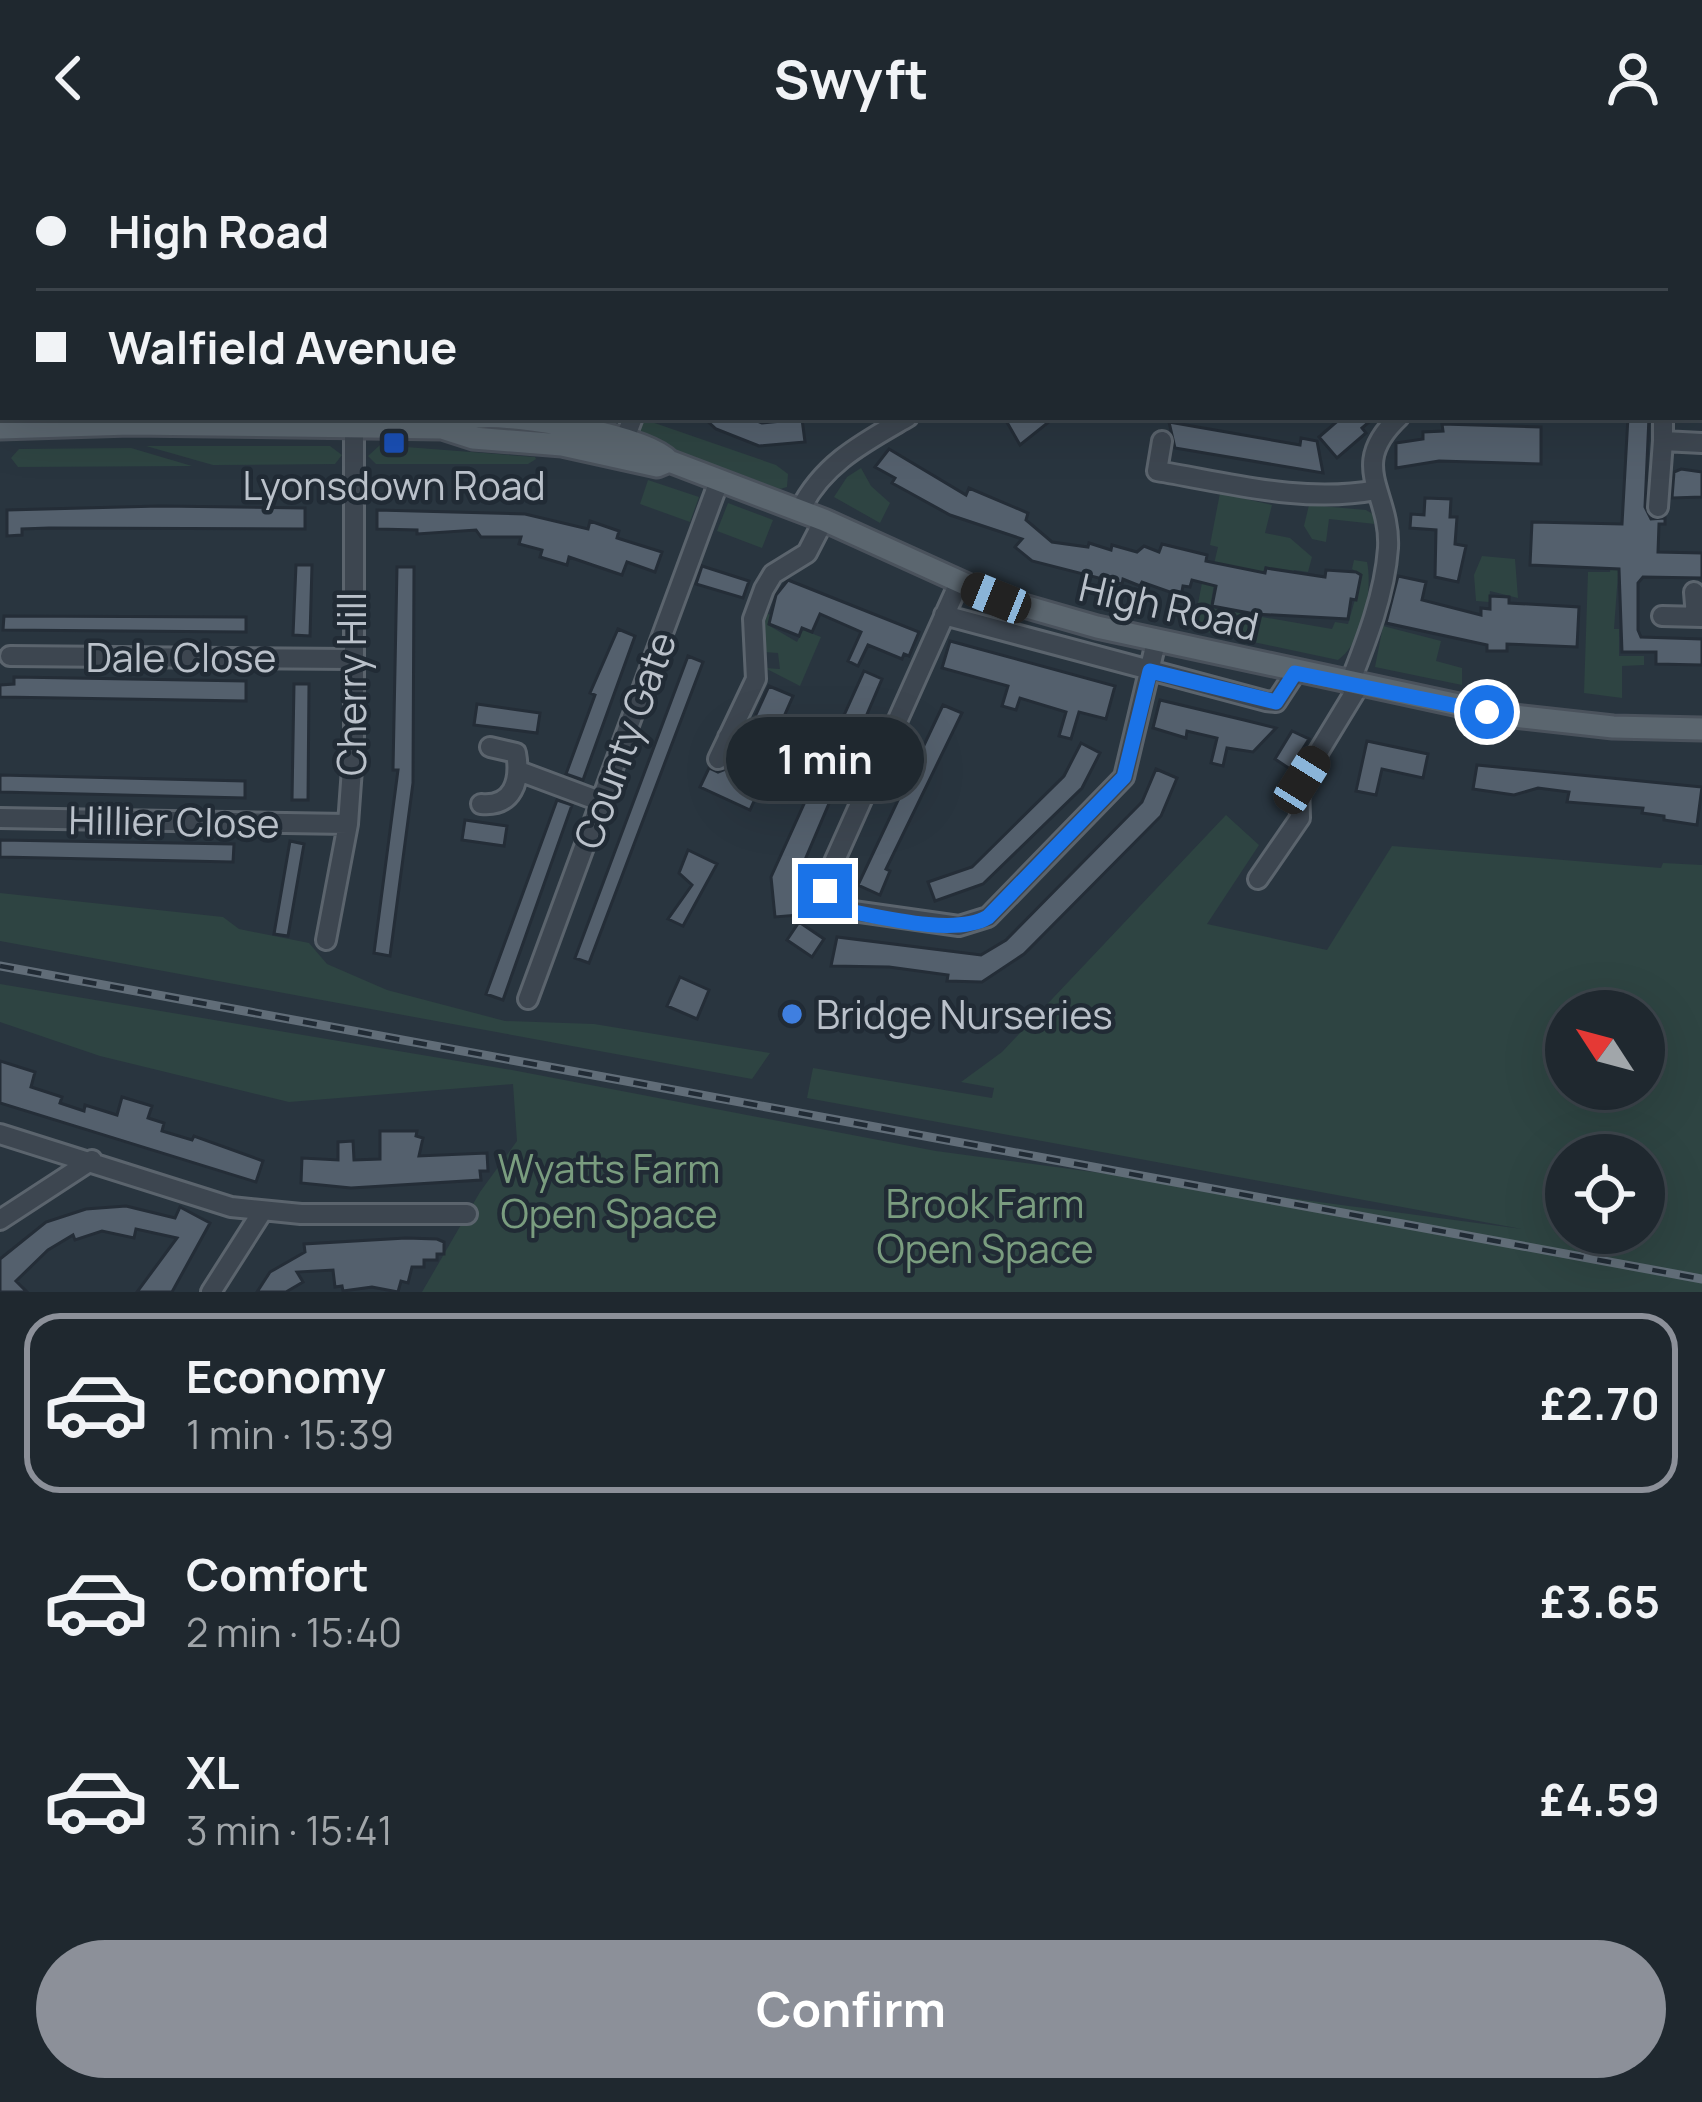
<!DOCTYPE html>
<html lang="en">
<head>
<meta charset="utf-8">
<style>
	:root { --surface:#1f282f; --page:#2c343b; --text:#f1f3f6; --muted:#a1a6aa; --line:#3c444b; --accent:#8c9099 }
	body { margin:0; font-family:Manrope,sans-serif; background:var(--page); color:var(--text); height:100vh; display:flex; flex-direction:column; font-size:45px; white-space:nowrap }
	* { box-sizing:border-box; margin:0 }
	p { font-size:39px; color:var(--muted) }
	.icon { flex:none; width:66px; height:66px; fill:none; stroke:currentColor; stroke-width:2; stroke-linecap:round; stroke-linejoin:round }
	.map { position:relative; height:1136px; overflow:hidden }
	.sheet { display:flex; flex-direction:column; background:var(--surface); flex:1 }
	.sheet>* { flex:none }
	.top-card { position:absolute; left:0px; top:0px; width:1704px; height:264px; box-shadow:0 12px 48px #0002,0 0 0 3px var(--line); display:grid; align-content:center; height:264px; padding:0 36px; background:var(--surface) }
	.needle { width:78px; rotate:306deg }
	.controls { position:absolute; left:1545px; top:834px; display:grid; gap:24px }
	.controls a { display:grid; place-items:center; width:120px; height:120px; border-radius:50%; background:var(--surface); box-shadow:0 12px 48px #0002,0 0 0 3px var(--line); font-size:60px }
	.end { position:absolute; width:54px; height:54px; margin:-27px; border:15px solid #1a73e8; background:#fff; box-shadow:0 0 0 6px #fff }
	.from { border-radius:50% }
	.bubble { position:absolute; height:84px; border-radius:42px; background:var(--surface); box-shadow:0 12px 48px #0002,0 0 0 3px var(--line); font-size:39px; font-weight:700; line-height:84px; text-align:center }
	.car { position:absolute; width:36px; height:72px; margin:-36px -18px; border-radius:15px; box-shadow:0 0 9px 3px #0007; background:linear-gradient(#222 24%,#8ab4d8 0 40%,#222 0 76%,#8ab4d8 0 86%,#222 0) }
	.top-card b { display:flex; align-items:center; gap:42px; height:114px; font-size:45px }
	.top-card b+b { border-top:3px solid var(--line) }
	.top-card i { width:30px; height:30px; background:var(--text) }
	ul { padding:21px 0 0; list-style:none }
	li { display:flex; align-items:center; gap:36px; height:180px; margin:0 24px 18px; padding:0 12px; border:6px solid transparent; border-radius:36px }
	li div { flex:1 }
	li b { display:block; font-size:45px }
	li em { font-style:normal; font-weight:700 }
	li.active { border-color:var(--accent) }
	li>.icon { width:108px; height:108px; stroke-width:1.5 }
	.cta { display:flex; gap:24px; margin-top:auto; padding:24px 36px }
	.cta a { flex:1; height:138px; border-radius:72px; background:var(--accent); color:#fff; font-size:48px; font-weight:700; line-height:138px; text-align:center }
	header { display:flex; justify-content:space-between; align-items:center; height:156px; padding:0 36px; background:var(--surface); font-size:54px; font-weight:700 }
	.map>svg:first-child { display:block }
</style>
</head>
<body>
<header><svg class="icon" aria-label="back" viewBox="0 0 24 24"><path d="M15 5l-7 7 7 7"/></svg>Swyft<svg class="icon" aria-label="person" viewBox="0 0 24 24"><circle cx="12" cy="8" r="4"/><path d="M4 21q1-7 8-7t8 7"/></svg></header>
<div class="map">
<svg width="1702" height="1136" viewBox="0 0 1702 1136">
	<rect width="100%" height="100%" fill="#29353f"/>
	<path fill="#2e4442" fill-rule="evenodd" d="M643,263l133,46 12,9 -1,13 -7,2 -147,-54z
		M380,289l155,12 1,2 -8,5h-152l-8,-8z
		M146,290h184l12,9 -7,9 -122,1z
		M131,292l61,18 -174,1 -7,-9 8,-9z
		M861,312l10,18 19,17 -10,20 -46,-26 13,-20z
		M648,324l51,17 -9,25 -50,-18z
		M1220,337l52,12 -7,28 25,5 22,19 -4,15 -14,-2 -1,4 -28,-8 -2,6c-20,-5 -29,-5 -49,-8l4,-17 -8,-2z
		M728,347l45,17 -11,28 -45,-17z
		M1309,349l57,5 10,6 -1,8 -46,-5 -3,23 -14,-3 -8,-13z
		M1482,400l33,3 3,39 -28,-7 -1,11 -13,-1 -2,-26z
		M1611,401l8,3 -5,69h5v27h25v9l-22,1v32l-38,-5 4,-121h22z
		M1354,404l13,2c6,28 -4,81 -29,98l-145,-31 9,-46 12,1 -4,24 122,21 3,-7 13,2 14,-49 -10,-6z
		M764,457l7,2 -3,10 29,17 6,-12 18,7 -21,49 -35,-18 15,1 -2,-16 -14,-1z
		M1383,470l58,15 -5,20 26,7v17l-87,-18z
		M1226,659l33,30 -52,79 120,26 65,-104 269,22 2,-5 39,2v427h-1280l58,-100 37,-51 -4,-57 -224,18 -189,-46 -100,-34v-38l512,86 424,81 586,78 -715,-131 6,-30 179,30 2,-10 -33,-6 41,-30zM1566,855h78v78h-78zM1566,999h78v78h-78z
		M0,737l223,24 16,12 70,14 18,21 60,26 118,31 89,3 176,29 -18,26 -752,-138z"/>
	<path fill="#54606d" stroke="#242d37" stroke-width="3" d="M703,261h44l15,6 40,-4 3,23 -46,4 -43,-17z
		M1004,261h51l-35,28z
		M1342,261h33l-13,11 4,5 -29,25 -18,-21z
		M1628,261h21l-4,90 6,12 14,-1v6h-6l-1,28 44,1v25l-59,-1 -5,6v47l3,7 61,2v26l-46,-1v-12h-34l-3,-83 -89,-4 2,-43 90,2z
		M1169,266l131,23 1,-7 16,3 6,32 -148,-25z
		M1442,268l99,3v37l-102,-3 -43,7v-25l27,-4v-7l20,-1z
		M889,293l77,46 3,-7 59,25 -2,7 26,22 36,5 1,-4 22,7 1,-5 25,7 7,-6 15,6 3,-8 45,11 -1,6 59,12 1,-5 59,9 1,-7 30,2 5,3 -5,25 -5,-1 -3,20 -93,-5 -43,-8 4,-20 -24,-6 -2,7 -7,-1 -2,10 -39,-14 -2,4 -17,-7 -1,5 -90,-23 -17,-14 7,-8 -72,-24 -58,-32 3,-5 -20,-11z
		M1681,313l21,3v25l-30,1 2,-26z
		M1425,342l26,1 -1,18h7l-2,27 11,2 -8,36 -23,-5 1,-47 -26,-2 1,-14 13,1z
		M160,350l145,2v21l-256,-1 -27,1v6l-15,1v-26z
		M377,354l148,4 63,15 2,-8 29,10 -2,7 45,14 -7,20 -28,-10 -5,13 -53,-18 -2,8 -27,-8 2,-7 -23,-6 2,-7h-40l-5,-7 -59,4v-4l-40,-1z
		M296,409h16l-2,71 -17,-1z
		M702,410l47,15 -6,17 -47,-14z
		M397,411h17l-1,216 -23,173 -16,-3 24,-183h-5z
		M1398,420l28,6 -4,18 59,15v-7l9,1v-13l19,1v6l70,4 -2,40 -70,-3v7h-20v-6l-101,-22z
		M788,424l131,52 -10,24 -5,-2 -2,5 -34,-14 -10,21 -10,-5 13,-29 -41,-18 -8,18 -10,-4 -3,8 -30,-12 7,-29z
		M4,460l242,1v15l-243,-2z
		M618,473l17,7 -52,144 -17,-6 29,-79 -5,-2z
		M950,485l165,45 -9,33 -27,-7 -8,27 -12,-3 7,-24 -46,-14 -4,12 -14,-4 6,-20 -66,-18z
		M688,500l15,6 -114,301 -14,-5z
		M864,515l18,8 -86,202 3,34 -24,2 -4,-40z
		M14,521l232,4v20l-246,-4v-12l14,-1z
		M294,528h15l-1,116h-16z
		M769,530l24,10 -15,34 -24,-11z
		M1160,544l84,20 32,8 -23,24 -26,-4 -4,18 -12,-3 6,-25 -30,-7 -1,7 -33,-10z
		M477,548l63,9 -3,20 -63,-8z
		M943,549l19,8 -76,156 4,2 -10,24 -22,-10z
		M1292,575l17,8 -19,30 -15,-10z
		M1367,585l61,13 -5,24 -41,-9 -6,26 -20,-4z
		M1081,587l19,10 -18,35 -99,96 -48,17 -7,-19 44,-15 92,-91z
		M1477,609l225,22 -5,38 -33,-5v-4l-22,-3 1,-5 -76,-6 2,-10 -31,-4 -24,7 -41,-6z
		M709,612l9,4 10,-4 23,13 8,9 -9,20 -50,-23z
		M1156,613l21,9 -16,38 -137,138 -42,28 -35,-1 1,-6 -59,-8 -58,-1 6,-29 144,18 25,-15 136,-138z
		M0,619l245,6v17l-245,-6z
		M557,644l15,5 -69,195 -17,-6z
		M465,664l42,6 -3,20 -42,-6z
		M0,684l234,4 -1,18 -233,-5z
		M290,685l14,3 -16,92 -14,-2z
		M688,694l29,14 -34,62 -15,-7 24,-34 -13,-12z
		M799,766l25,17 -12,18 -25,-17z
		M680,821l29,13 -12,29 -30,-13z
		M0,905l35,11 -4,15 31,10 -2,6 24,8 1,-6 32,10 5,-18 30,9 -4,12 16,5 -2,8 30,9 2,-4 69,25 -7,21 -256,-79z
		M380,975h37l-1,5 7,2 -4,18 68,-3 1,18h-8l1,9 -130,8 -50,-5 1,-25 36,2v-18l15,-1 1,19 26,-1z
		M126,1050l49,12 5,-11 30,16 -38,69h-35l40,-54 -41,-9 -2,9 -32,-7 -27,9 -2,-5 -25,15 -32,31 11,11h-27v-33l46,-37 40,-13z
		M406,1082l31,1 7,3v12h-7v6h-13v7h-12l-4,16 -7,-2 -3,11 -26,-5 -29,4 -1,-5 -7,1 -2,-17 -36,2 6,10 -17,10h-29l13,-20 35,-20 -1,-8z"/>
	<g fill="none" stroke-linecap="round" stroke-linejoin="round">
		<g stroke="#5b646d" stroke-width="24">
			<path id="minor" d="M30,0l4,3
				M287,0l3,3
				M1140,0l4,3
				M370,3l5,-3
				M812,3l2,-3
				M1366,3l5,-3
				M1663,261v24l39,2
				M1162,285l-5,30c72,12 147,33 219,19
				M620,296l13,-35
				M1658,351l5,-66
				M800,354c23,-47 65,-68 108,-93
				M959,427l-133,297 -1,11 14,18 120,17 29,-9 136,-140 32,-135
				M1694,436l2,25
				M944,459l322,86 10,1 19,-29
				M1662,460l40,1
				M10,500l341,3
				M1349,529c17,-43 36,-91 39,-137 3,-57 -42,-81 11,-131
				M728,581l39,18
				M718,603l38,-80 -3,-60 11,-30 9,-15 34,-21 17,-33
				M519,615l83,31
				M481,648c32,3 40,-23 35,-51l-26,-6
				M0,662l348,6
				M1258,723l42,-61 -1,-34 59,-97
				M326,784l22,-116 6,-83v-316
				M528,843l191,-518
				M0,978l231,73 70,7h166
				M0,1064l92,-60
				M211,1136l51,-80"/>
		</g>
		<g stroke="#4a525c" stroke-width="27">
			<path id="major" d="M423,0l1,3
				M0,272l130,-4 312,4 31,10 89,7 95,21 12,-5
				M442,272c11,-4 24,-9 36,-11 36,-4 169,19 191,44l155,59 172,78 101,29 408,88 108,12 89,2"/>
		</g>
		<use href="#minor" stroke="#3d4650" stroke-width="18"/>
		<use href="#major" stroke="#5b666f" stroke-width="21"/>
		<g stroke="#616d78" stroke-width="9">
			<path id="rail" d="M0,810l1702,313"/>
		</g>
		<use href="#rail" stroke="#212b35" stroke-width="4.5" stroke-dasharray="14" stroke-linecap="butt"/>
	</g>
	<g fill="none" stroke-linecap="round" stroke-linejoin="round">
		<path stroke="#1a73e8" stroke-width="15" d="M825,735l14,18c38,7 116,28 149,8l136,-140 26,-106 126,31 19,-29 192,39"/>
	</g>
	<rect fill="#1a4fb4" stroke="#212b35" stroke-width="4.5" x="382" y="275" width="24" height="24" rx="6"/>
	<circle fill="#3f7fe0" stroke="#212b35" stroke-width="4.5" cx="792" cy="858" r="12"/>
	<g text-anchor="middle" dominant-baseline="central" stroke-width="9" stroke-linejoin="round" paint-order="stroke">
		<g font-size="39" fill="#bac1ca" stroke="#212b35">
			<text x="394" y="329">Lyonsdown Road</text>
			<text x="816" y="858" text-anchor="start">Bridge Nurseries</text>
		</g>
		<g font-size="39" fill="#bac1ca" stroke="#212b35">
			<text transform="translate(1169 450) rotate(13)">High Road</text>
			<text x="181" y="501">Dale Close</text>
			<text transform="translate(351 528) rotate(-90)">Cherry Hill</text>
			<text transform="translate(624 584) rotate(-70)">County Gate</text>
			<text transform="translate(174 665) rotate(1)">Hillier Close</text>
		</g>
		<g font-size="39" fill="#7a9d7f" stroke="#212b35">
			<text x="609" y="1012">Wyatts Farm<tspan x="609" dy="45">Open Space</tspan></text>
			<text x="985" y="1047">Brook Farm<tspan x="985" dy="45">Open Space</tspan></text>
		</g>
	</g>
</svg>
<div class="controls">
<a><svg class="needle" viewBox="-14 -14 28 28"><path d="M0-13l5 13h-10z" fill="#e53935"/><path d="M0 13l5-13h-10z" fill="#a1a6aa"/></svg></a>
<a><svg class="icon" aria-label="locate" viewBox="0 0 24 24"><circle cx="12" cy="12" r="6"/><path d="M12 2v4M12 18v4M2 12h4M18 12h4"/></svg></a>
</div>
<i class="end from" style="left:1487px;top:556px"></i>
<i class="end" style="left:825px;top:735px"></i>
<div class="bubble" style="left:726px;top:561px;width:198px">1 min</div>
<i class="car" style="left:996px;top:442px;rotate:292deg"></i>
<i class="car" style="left:1302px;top:624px;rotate:32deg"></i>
<div class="top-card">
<b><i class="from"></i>High Road</b>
<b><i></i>Walfield Avenue</b>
</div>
</div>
<section class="sheet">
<ul>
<li class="active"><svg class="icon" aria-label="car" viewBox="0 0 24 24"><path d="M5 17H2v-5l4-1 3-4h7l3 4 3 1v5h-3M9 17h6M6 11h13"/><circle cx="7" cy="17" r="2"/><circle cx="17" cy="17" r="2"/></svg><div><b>Economy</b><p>1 min · 15:39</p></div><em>£2.70</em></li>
<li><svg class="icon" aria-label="car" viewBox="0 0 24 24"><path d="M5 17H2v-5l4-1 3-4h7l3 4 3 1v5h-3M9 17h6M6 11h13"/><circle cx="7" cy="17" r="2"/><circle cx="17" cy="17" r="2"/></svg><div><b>Comfort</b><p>2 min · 15:40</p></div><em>£3.65</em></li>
<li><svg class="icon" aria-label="car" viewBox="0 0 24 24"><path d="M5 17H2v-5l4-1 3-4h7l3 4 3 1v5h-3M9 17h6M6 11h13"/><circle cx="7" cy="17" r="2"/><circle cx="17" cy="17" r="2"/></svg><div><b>XL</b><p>3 min · 15:41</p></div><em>£4.59</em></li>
</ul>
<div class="cta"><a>Confirm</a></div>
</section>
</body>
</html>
